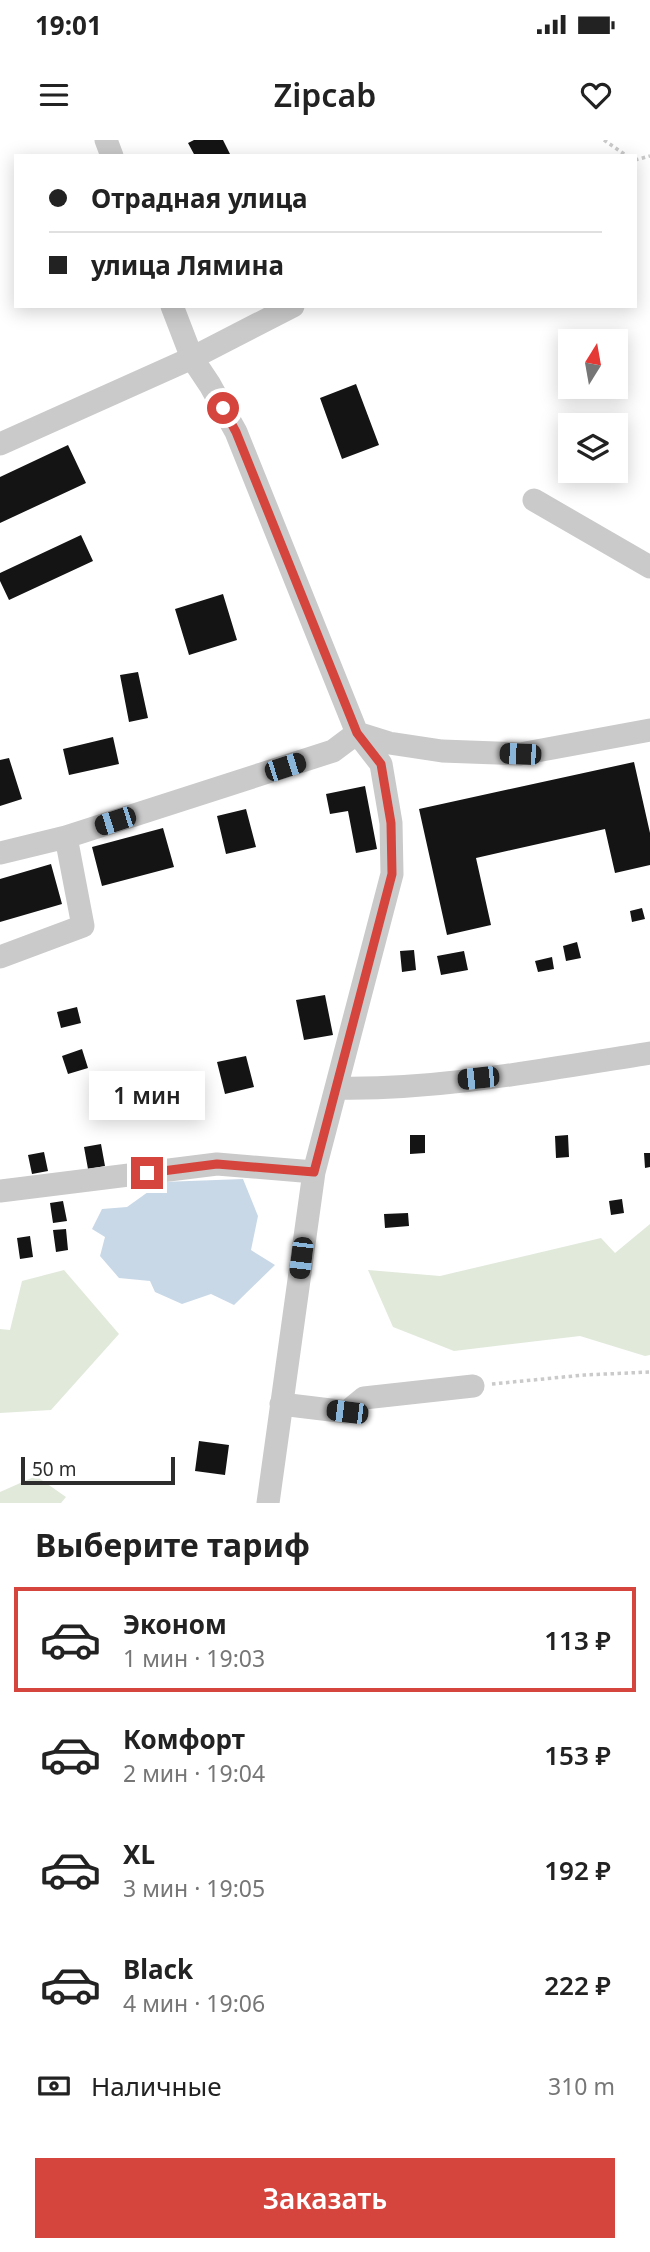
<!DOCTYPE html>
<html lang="ru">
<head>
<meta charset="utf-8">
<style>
	:root { --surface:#fff; --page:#f6f6f6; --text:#222; --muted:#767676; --line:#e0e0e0; --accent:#d5453e }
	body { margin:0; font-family:"Noto Sans",sans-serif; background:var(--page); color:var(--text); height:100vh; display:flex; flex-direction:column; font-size:26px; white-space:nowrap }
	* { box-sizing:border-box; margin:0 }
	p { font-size:23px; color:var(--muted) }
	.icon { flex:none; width:38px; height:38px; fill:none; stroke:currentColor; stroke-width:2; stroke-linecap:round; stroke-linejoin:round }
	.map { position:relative; height:1363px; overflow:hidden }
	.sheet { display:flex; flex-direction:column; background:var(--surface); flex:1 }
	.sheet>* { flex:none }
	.top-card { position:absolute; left:14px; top:14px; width:623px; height:154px; border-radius:0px; box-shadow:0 4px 18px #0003; display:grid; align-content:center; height:154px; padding:0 35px; background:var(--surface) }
	.needle { width:46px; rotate:11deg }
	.tools { position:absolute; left:558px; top:189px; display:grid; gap:14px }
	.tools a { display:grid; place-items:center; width:70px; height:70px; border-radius:0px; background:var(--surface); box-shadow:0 4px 18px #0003; font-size:35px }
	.scale { position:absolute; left:21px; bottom:18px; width:154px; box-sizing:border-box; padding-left:7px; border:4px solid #2d2d2d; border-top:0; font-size:19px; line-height:24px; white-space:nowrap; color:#2d2d2d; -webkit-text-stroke:5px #fff; paint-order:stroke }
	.end { position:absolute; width:32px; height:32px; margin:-16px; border:9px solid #d5453e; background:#fff; box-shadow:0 0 0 4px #fff }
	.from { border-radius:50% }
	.bubble { position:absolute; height:49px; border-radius:0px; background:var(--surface); box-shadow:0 4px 18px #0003; font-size:23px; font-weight:600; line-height:49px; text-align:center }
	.car { position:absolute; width:21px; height:42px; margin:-21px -10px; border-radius:9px; box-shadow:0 0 5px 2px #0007; background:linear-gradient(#222 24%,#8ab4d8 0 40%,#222 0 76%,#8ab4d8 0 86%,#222 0) }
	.top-card b { display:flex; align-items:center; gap:24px; height:66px; font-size:26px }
	.top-card b+b { border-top:2px solid var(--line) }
	.top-card i { width:18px; height:18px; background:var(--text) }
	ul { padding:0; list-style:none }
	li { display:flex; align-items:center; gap:21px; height:105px; margin:0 14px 10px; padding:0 21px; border:4px solid transparent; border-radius:0px }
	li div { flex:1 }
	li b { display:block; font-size:26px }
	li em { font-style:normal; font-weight:600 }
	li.active { border-color:var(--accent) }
	li>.icon { width:63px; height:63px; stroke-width:1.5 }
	h2 { padding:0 35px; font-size:32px; line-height:84px }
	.pay { display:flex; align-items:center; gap:18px; height:77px; padding:0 35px; font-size:26px }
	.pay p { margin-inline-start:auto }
	.primary-button { display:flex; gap:14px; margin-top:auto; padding:14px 35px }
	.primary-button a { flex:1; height:80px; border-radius:0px; background:var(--accent); color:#fff; font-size:28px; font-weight:600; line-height:80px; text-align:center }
	.status { display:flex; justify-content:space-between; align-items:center; height:49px; padding:0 35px; background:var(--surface); direction:ltr }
	.status svg { height:19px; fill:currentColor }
	header { display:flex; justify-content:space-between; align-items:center; height:91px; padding:0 35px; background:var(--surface); font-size:32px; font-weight:600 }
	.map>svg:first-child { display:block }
</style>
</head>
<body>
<div class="status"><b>19:01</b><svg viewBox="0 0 49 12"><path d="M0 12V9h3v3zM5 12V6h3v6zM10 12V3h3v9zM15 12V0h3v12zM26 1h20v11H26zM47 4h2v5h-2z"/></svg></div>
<header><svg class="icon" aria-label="menu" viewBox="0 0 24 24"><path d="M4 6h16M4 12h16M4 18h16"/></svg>Zipcab<svg class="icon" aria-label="heart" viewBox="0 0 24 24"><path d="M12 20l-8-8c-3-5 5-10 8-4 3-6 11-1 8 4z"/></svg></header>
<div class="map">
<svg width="650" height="1363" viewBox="0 0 650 1363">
	<rect width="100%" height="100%" fill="#fff"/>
	<path fill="#e1e9db" d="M650,1084v131l-5,1 -65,-20 -126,15 -61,-24 -25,-57 72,6 161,-38 14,15z
		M64,1130l55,64 -68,76 -51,3v-84l10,1 12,-49z
		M36,1336l30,21 -5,6h-61v-11z"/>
	<path fill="#c9d8e7" d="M243,1039l15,37 -7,34 24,15 -41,40 -23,-11 -29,10 -27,-12 -5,-11 -31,-3 -19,-22 5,-19 -13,-8 10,-20 25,-2 35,-25z"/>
	<path fill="#141414" d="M194,0h29l8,16h-36l-7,-13z
		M356,244l23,61 -37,14 -22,-61z
		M68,305l18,38 -86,40v-46z
		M81,395l12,26 -84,39 -9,-19v-8z
		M223,454l14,46 -48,15 -14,-46z
		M138,532l10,46 -19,4 -9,-47z
		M113,597l6,27 -50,11 -6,-26z
		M9,618l13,41 -22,7v-46z
		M634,622l16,71v32l-35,8 -10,-44 -129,29 15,67 -44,10 -28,-126z
		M365,646l12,63 -21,4 -8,-42 -18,3 -4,-20z
		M246,669l10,38 -30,7 -9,-38z
		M163,688l11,39 -72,19 -10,-39z
		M51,724l11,40 -62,18v-43z
		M642,768l3,11 -13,3 -2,-11z
		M577,802l4,16 -15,3 -3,-15z
		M414,810l2,20 -14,2 -2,-21z
		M464,811l4,19 -27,5 -4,-19z
		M552,817l2,12 -16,3 -3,-11z
		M325,855l8,40 -29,5 -8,-40z
		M77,867l4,16 -20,5 -4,-16z
		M82,909l6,19 -20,6 -6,-18z
		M246,916l8,31 -29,7 -8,-32z
		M410,995h15v18l-15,1z
		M568,995l1,22 -13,1 -1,-22z
		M101,1004l4,22 -17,3 -4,-22z
		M44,1012l4,19 -16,3 -4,-19z
		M644,1013h6v14l-5,1z
		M622,1059l2,14 -13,2 -2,-14z
		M63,1061l4,20 -14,2 -3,-20z
		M408,1073l1,13 -24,2 -1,-14z
		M66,1089l2,21 -12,2 -3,-22z
		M30,1096l3,21 -13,2 -3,-21z
		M199,1301l30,4 -4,30 -30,-4z"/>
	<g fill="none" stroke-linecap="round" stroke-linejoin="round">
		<path stroke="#cacaca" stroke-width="3.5" stroke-dasharray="3.5 3.5" stroke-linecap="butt" d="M604,0l23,16
			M635,20l15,-4
			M492,1244l92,-9 66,-3"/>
		<path stroke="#cacaca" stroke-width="23" d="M106,0l6,16
			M172,166l20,52 18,27 26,47 121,301 24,31 10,59 1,51 -78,298 -46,331
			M0,304l192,-86 101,-52
			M534,360l116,67
			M0,713l66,-16 267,-86 24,-18 32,10 53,8 78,3 130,-24
			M0,817l83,-31 -17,-89
			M337,948c105,2 210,-19 313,-35
			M0,1051l217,-27 97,8
			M281,1264l66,8 17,-14 109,-12"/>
	</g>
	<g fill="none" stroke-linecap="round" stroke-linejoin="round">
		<path stroke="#d5453e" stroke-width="9" d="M147,1033l70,-9 97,8 78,-298 -1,-51 -10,-59 -24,-31 -121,-301 -13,-24"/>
	</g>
</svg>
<div class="tools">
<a><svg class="needle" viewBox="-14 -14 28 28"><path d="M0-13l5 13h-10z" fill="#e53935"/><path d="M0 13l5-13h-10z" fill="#767676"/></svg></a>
<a><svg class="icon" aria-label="layers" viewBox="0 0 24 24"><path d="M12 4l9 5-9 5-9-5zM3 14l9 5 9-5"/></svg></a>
</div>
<div class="scale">50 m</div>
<i class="end from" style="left:223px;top:268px"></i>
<i class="end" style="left:147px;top:1033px"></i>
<div class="bubble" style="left:89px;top:931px;width:116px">1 мин</div>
<i class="car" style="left:520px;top:614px;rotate:272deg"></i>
<i class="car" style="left:285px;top:627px;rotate:72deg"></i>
<i class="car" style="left:115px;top:681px;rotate:252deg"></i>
<i class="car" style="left:478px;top:938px;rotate:264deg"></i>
<i class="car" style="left:301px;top:1118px;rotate:187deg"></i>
<i class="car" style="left:347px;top:1272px;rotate:277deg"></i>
<div class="top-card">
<b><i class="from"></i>Отрадная улица</b>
<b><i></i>улица Лямина</b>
</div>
</div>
<section class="sheet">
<h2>Выберите тариф</h2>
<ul>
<li class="active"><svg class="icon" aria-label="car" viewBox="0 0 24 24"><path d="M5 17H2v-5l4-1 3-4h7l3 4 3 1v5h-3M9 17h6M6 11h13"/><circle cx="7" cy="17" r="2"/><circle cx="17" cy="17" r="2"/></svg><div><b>Эконом</b><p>1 мин · 19:03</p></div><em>113 ₽</em></li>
<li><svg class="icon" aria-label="car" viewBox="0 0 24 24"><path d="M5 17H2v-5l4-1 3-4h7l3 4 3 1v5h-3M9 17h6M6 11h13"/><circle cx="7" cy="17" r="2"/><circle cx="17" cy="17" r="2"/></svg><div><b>Комфорт</b><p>2 мин · 19:04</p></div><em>153 ₽</em></li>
<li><svg class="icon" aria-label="car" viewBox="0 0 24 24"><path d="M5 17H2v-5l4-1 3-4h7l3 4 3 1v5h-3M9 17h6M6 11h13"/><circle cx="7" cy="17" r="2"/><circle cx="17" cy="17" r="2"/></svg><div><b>XL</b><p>3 мин · 19:05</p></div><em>192 ₽</em></li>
<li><svg class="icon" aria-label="car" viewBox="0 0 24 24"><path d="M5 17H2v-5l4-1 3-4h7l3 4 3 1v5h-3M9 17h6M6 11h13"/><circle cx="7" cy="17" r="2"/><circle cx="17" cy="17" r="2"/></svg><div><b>Black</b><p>4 мин · 19:06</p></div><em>222 ₽</em></li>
</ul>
<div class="pay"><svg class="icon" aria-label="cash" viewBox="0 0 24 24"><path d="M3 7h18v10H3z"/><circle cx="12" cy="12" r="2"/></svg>Наличные<p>310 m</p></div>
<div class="primary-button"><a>Заказать</a></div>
</section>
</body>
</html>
